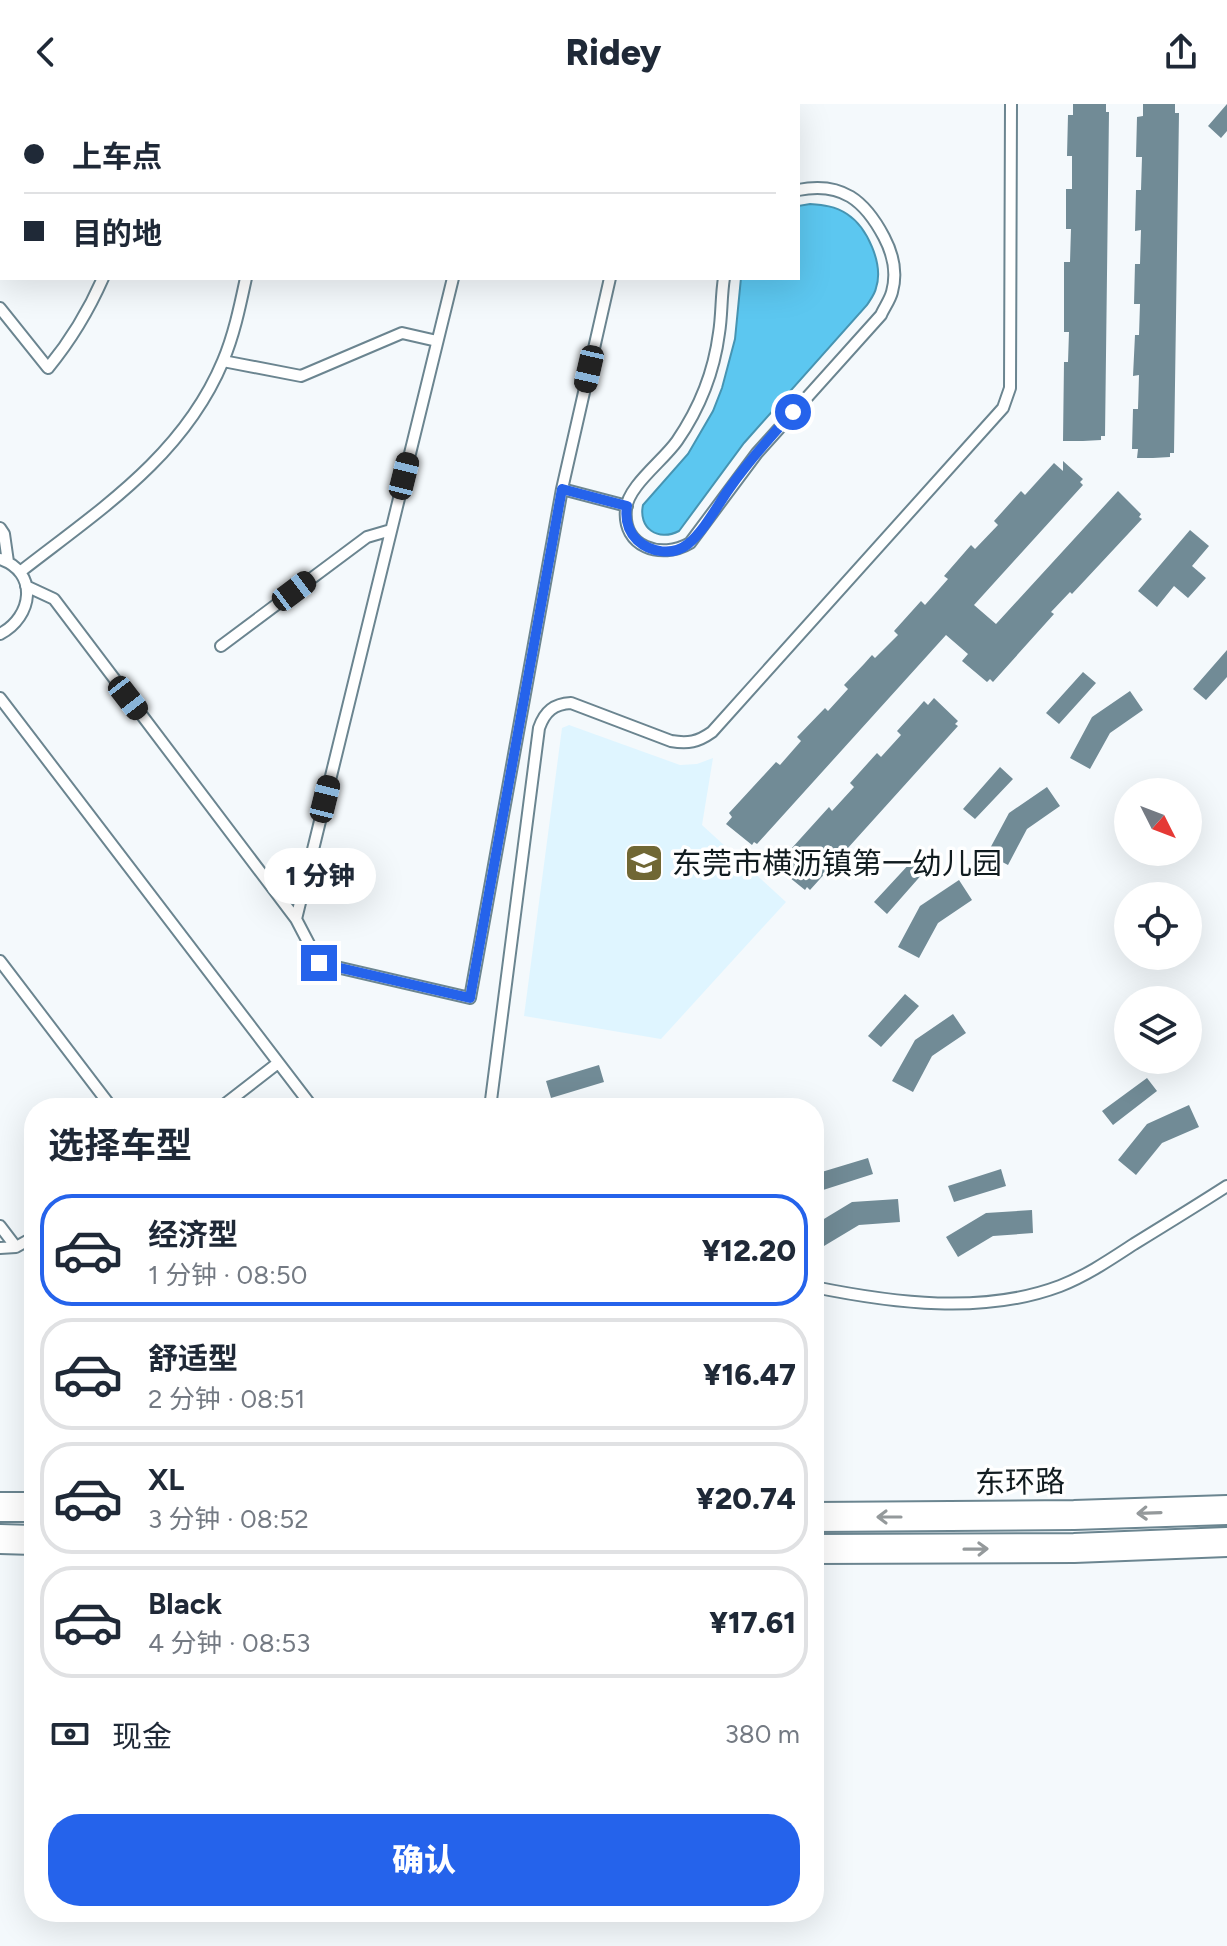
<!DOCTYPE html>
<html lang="zh">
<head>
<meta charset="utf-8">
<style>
	:root { --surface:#fff; --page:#f2f2f3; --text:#1f2937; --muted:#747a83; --line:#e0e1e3; --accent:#2563eb }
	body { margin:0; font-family:Figtree,"Noto Sans SC",sans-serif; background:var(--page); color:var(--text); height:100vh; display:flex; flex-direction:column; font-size:30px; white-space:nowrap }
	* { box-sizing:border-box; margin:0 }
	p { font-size:26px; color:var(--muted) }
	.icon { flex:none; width:44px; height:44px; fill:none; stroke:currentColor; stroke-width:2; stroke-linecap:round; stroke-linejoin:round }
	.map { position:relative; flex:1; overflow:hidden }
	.side { position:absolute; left:24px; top:994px; width:800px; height:824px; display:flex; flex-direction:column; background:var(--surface); border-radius:32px; box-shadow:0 8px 32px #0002 }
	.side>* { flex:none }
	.top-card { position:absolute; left:0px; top:0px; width:800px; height:176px; box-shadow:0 8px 32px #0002; display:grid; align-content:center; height:176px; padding:0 24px; background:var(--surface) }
	.needle { width:52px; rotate:132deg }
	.tools { position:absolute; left:1114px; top:674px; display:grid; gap:16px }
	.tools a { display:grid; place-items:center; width:88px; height:88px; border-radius:50%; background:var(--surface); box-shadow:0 8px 32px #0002; font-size:40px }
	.end { position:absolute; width:36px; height:36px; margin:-18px; border:10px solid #2563eb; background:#fff; box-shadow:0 0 0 4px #fff }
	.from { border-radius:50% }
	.bubble { position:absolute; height:56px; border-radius:28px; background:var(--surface); box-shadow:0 8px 32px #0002; font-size:26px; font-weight:800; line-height:56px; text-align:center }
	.car { position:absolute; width:24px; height:48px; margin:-24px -12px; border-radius:10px; box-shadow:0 0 6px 2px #0007; background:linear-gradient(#222 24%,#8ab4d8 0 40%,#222 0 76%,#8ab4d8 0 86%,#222 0) }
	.top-card b { display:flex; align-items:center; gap:28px; height:76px; font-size:30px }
	.top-card b+b { border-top:2px solid var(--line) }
	.top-card i { width:20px; height:20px; background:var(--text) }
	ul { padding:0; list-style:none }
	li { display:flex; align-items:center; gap:24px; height:112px; margin:0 16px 12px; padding:0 8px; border:4px solid var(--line); border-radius:32px }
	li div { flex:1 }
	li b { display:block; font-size:30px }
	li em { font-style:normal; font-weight:800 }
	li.active { border-color:var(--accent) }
	li>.icon { width:72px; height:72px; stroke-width:1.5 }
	h2 { padding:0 24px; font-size:36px; line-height:96px }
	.pay { display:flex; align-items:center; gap:20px; height:88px; padding:0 24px; font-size:30px }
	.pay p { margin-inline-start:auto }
	.cta { display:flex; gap:16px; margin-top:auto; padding:16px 24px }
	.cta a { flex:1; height:92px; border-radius:32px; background:var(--accent); color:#fff; font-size:32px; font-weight:800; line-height:92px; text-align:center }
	header { display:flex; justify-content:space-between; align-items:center; height:104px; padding:0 24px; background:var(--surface); font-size:36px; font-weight:800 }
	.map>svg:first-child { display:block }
</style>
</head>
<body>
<header><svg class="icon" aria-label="back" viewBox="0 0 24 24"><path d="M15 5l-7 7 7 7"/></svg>Ridey<svg class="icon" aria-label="share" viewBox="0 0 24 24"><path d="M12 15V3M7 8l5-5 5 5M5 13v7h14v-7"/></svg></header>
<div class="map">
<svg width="1227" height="1842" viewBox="0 0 1227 1842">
	<rect width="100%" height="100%" fill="#f4f9fc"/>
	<path fill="#dff5ff" d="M569,621l111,40 17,-1 16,-6 -11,67 84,77 -125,137 -137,-23 38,-288z"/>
	<path fill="#5cc7f0" stroke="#4694b2" stroke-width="2" d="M810,100c13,1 25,2 37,10 20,13 37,50 29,74 -1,6 -6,12 -9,17l-123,138 -65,88c-21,11 -41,-3 -36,-26l45,-51 25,-43 9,-23 13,-49 6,-61h57v-72z"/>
	<path fill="#718b96" d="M1073,0h33v8h3l-4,324h-4v4l-18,1h-20l1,-79h4l1,-30h-5v-70h6l1,-33h-5v-40h6v-33h-5l1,-41h5z
		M1143,0h32v9h4l-5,340h-4v4l-17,1h-16l1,-9h-6l1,-40h5l1,-34 -6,1 2,-41h4l1,-31h-6l1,-40h5l1,-34 -6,1 1,-41h5l1,-33h-6l1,-40 6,-1z
		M1227,0v27l-6,7 -13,-12z
		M1063,357l20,18 -3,3 3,3 -109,120 22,19 122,-133 23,23 -2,3 3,2 -70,75 -2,-2 -19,20 3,2 -61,68 -3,-3 -3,3 -25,-21 6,-7 -22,-19 -189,209 -3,-2 -2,3 -26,-21 6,-7 -3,-4 47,-51 4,3 21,-24 -4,-4 28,-29 3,3 20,-22 -4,-4 20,-21 8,-9 3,3 23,-23 -4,-4 27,-30 4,4 23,-26 -4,-3 27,-31 4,4 23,-24 -4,-4 27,-30 4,4 29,-32 9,8z
		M1190,426l19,16 -17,20 14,12 -18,20 -14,-12 -17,21 -19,-16z
		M1227,546v27l-21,23 -13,-11z
		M1083,568l13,11 -37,41 -13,-11z
		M1130,587l13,19 -33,23 -20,36 -20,-11 22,-41z
		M934,594l24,23 -3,3 3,2 -148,164 -3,-3 -2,3 -26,-21 6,-7 -3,-3 47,-52 3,4 22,-24 -4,-4 27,-30 4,4 20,-22 -4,-4 20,-22 7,-8 4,4z
		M1000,663l13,12 -38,40 -12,-10z
		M1047,683l13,19 -33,23 -19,36 -21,-11 22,-41z
		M912,757l12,11 -37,42 -13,-12z
		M959,776l13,20 -34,23 -19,35 -21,-11 22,-41z
		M905,890l14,12 -38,41 -13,-11z
		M953,910l13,19 -34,23 -19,36 -21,-11 23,-41z
		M599,961l5,17 -53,16 -5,-17z
		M1147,974l10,13 -44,34 -11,-14z
		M1189,1001l10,22 -37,16 -26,32 -18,-15 29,-36z
		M868,1054l5,16 -53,17 -5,-17z
		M1001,1065l5,17 -52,16 -6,-16z
		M898,1095l2,23 -41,3 -35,21 -10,-18v-3l38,-23z
		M1032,1106l1,23 -40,3 -35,21 -12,-20 40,-24z"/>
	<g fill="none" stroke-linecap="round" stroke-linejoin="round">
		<g stroke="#6b8590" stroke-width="14">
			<path id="lane" d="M285,2v-2
				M649,2v-2
				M0,104h2
				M724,174c-3,18 -2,37 -5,55 -5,39 -20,76 -42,108 -14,20 -49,45 -51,68 -4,38 35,51 64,34l67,-90 124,-138c3,-7 9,-15 11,-23 5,-18 1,-38 -8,-55 -19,-36 -42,-56 -86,-47
				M0,204l48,60c23,-28 40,-56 55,-90
				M223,257l78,15 101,-43 35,8
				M562,385l65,17
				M0,424l4,6 4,28
				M0,455c39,13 33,58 0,75
				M20,468c78,-61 163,-115 203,-211 11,-26 17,-55 23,-83
				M26,482l28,13 242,320 23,44 151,35 92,-509 48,-211
				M221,542l146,-109 24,-7
				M0,594l313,410
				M296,815l157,-641
				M0,857l112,147
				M220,1004l58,-45
				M490,1004l49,-380c6,-17 15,-24 32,-25l100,38c17,3 27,1 41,-9l291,-324 7,-20 1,-284
				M0,1122l16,21
				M0,1144l16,-1 18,-10
				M814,1183c79,16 169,28 246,-1 26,-10 51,-27 74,-42 31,-19 62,-38 93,-58"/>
		</g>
		<g stroke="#6b8590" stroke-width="32">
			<path id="secondary" d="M0,1403h34
				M814,1413l260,-2 153,-5
				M0,1435l34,1
				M814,1445l260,-1 153,-6"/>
		</g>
		<use href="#lane" stroke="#fff" stroke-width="10"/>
		<use href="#secondary" stroke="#fff" stroke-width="28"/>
	</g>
	<defs><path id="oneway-shaft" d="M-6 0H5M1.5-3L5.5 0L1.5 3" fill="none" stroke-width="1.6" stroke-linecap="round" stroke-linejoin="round" transform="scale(2)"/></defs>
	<g stroke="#94999b">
		<use href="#oneway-shaft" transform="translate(1149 1409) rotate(178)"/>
		<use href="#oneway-shaft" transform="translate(889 1413) rotate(-180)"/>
		<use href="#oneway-shaft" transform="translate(976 1445) rotate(-1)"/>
	</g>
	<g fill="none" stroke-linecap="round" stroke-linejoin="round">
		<path stroke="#2563eb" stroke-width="10" d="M319,859l151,35 92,-509 65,17c-2,13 1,25 10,34 14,13 36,16 51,4 16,-13 29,-38 41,-55 19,-27 41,-52 64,-77"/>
	</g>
	<defs>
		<g id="school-square" transform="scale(2)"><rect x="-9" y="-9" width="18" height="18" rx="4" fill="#706734" stroke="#fff"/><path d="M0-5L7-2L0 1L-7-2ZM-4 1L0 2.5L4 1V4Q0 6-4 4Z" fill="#fff"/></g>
	</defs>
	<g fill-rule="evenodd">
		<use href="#school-square" x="644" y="759"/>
	</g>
	<g text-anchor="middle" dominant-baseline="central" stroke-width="7" stroke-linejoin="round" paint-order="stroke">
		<g font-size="30" fill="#111c20" stroke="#fff" text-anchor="start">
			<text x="672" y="759">东莞市横沥镇第一幼儿园</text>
		</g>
		<g font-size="30" fill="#111c20" stroke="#fff">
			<text transform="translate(1020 1378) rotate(-1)">东环路</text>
		</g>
	</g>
</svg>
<div class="tools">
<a><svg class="needle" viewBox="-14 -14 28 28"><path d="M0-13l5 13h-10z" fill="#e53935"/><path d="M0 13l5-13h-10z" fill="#747a83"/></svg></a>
<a><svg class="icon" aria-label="locate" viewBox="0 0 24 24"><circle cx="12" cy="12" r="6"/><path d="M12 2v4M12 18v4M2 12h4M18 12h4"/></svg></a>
<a><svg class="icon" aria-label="layers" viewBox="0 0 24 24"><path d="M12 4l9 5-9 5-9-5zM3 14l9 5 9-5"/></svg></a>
</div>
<i class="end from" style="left:793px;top:308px"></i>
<i class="end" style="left:319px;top:859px"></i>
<div class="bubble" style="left:264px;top:744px;width:112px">1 分钟</div>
<i class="car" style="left:589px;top:265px;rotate:193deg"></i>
<i class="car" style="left:404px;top:372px;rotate:14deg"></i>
<i class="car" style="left:294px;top:487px;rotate:53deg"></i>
<i class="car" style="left:128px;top:594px;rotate:142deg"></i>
<i class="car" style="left:325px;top:695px;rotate:14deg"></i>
<div class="top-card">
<b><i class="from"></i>上车点</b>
<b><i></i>目的地</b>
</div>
<section class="side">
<h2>选择车型</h2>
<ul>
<li class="active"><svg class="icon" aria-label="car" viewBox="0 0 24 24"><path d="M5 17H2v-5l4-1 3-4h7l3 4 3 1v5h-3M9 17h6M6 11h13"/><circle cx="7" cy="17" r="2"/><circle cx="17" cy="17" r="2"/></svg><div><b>经济型</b><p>1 分钟 · 08:50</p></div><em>¥12.20</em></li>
<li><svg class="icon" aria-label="car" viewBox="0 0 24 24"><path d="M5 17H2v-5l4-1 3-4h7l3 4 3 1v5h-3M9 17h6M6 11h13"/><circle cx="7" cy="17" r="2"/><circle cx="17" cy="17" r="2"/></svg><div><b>舒适型</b><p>2 分钟 · 08:51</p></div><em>¥16.47</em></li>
<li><svg class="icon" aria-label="car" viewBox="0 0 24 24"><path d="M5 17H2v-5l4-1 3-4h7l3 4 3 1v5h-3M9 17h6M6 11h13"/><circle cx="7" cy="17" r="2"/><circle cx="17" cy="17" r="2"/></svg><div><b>XL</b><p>3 分钟 · 08:52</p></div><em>¥20.74</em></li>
<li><svg class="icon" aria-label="car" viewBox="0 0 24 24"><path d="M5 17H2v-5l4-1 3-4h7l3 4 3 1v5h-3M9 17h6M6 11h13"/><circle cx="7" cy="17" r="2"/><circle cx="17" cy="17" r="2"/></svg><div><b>Black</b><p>4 分钟 · 08:53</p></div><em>¥17.61</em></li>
</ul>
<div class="pay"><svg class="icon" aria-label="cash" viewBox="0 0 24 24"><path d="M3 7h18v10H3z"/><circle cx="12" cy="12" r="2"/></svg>现金<p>380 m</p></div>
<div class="cta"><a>确认</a></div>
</section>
</div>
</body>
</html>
